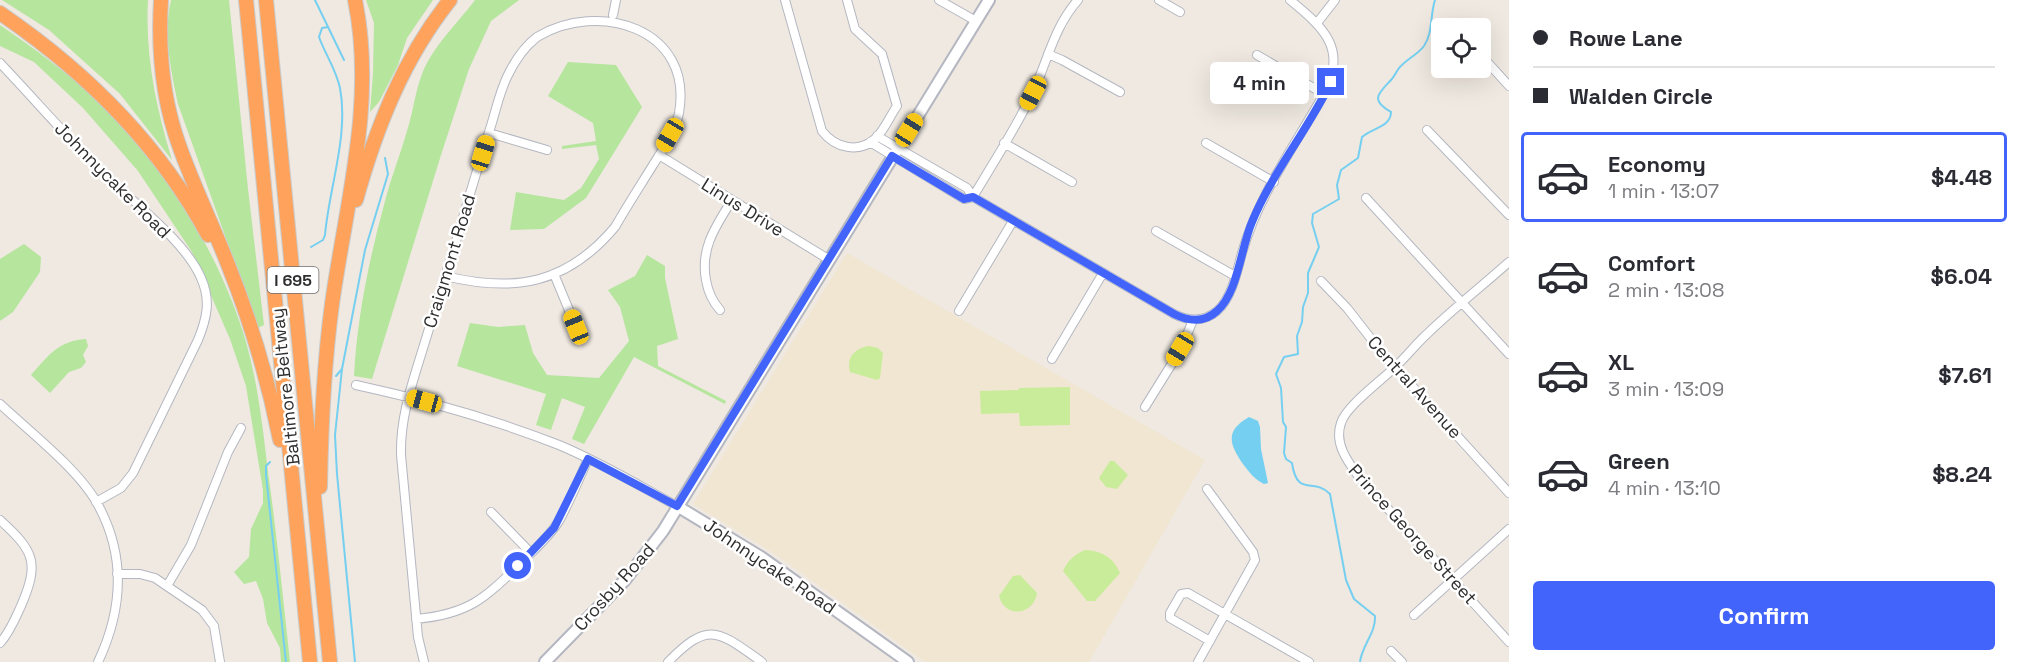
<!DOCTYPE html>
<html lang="en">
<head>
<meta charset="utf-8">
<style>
	:root { --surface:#fff; --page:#f2f2f3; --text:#2b2b33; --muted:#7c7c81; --line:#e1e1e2; --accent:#4264fb }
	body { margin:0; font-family:"Space Grotesk",sans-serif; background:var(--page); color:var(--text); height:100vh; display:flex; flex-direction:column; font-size:22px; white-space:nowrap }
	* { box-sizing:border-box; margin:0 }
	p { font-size:20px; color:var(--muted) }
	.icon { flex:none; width:33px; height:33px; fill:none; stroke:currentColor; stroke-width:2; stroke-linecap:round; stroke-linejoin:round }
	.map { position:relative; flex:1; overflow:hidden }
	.side { display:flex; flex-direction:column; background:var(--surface); width:510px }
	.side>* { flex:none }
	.banner { display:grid; align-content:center; height:132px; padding:0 24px; background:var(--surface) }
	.fabs { position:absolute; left:1431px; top:18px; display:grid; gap:12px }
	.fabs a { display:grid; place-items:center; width:60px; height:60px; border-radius:6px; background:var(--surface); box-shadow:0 6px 24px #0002; font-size:30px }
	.end { position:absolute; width:27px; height:27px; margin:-14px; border:8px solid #4264fb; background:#fff; box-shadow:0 0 0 3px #fff }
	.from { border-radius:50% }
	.bubble { position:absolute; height:42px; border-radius:6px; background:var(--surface); box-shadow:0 6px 24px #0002; font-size:20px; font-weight:600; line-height:42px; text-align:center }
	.car { position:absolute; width:18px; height:36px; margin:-18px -9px; border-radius:8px; box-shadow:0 0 4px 2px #0007; background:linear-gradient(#f5c518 24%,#345 0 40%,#f5c518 0 76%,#345 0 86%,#f5c518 0) }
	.banner b { display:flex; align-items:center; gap:21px; height:57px; font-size:22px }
	.banner b+b { border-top:2px solid var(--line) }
	.banner i { width:15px; height:15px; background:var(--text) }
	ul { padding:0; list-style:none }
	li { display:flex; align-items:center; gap:18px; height:90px; margin:0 12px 9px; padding:0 12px; border:3px solid transparent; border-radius:6px }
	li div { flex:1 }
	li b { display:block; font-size:22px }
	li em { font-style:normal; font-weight:600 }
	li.active { border-color:var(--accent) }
	li>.icon { width:54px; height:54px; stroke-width:1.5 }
	.primary-button { display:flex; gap:12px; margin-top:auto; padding:12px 24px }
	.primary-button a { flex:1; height:69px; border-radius:6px; background:var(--accent); color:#fff; font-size:24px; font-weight:600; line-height:69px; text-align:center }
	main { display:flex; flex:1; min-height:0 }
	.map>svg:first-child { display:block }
</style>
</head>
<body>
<main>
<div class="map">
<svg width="1509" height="662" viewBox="0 0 1509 662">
	<rect width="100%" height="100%" fill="#efe9e1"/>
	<path fill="#f0e6d1" d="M847,253l358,207 -116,202h-164l-150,-108 -82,-50z"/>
	<path fill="#b6e59e" d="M2,0h146c-3,56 8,107 24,160l-52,-66 -71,-64z
		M171,0h58l19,189 16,136 -6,3 -80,-224c-7,-33 -15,-70 -7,-104z
		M366,0h67l-26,38 -9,27 -19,37 -9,10 3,-39 1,-50z
		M475,0h44l-28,21 -22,48 -28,86 -69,224 -18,-3c3,-58 15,-116 30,-171 6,-25 16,-49 23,-74 6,-18 8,-39 15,-57 11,-28 35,-50 53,-74z
		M0,25c35,24 69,49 101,78 63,58 121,156 145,239 12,42 17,87 22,130 9,63 15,127 22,190h-9l-1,-14 -13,-25 -4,-24 -7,-18 -12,3 -10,-12 15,-15 2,-28 12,-26v-13l-17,-104 -16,-47 -38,-87 -54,-81 -55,-63 -49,-46 -34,-16z
		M568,62l48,3 26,42 -56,91 -42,31 -34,1 6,-38 48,8 17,-12 18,-29 -3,-14 -34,4v-3l34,-5 -3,-18 -45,-27z
		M24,244l17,13 -1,15 -27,40 -13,9v-62z
		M647,255l18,11v12l13,61 -21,7 1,20 68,35 -1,3 -91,-47 -50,87 -12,-5 13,-32 -23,-9 -11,32 -15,-5 10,-31 -89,-28 13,-43 28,4 27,-2 8,28 14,22 52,3 30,-37 -9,-34 -12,-17 27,-14z
		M86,339l2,7 -5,9 3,7 -5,6 -12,4 -19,21 -19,-18c18,-20 27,-34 55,-36z"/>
	<path fill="#c9ec9a" d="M869,346l9,2 5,5 -3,25 -3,2 -27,-8c-4,-15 5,-24 19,-26z
		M1070,387v38l-50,1 -1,-13 -38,1 -1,-23 39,-1v-2z
		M1110,461h4l14,14 -11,14 -11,-2 -7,-9z
		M1085,550c17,1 28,7 35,23l-25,28h-8l-24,-30c5,-11 11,-16 22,-21z
		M1020,575l17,18c-3,22 -32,26 -38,3l14,-20z"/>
	<path fill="#75cff0" d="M1249,417l9,4 2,6 1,22 7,34 -4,1c-10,-5 -14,-11 -21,-20 -13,-19 -19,-33 6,-47z"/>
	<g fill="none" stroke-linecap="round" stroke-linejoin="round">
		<path stroke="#75cff0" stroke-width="2" d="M315,0l29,60
			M311,247l12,-7 2,-5c4,-47 24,-100 15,-147 -4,-19 -15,-34 -21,-51l3,-9 6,-1
			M342,369l-7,66 2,39 18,188
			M336,376l6,-7 23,-119 23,-76 -3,-16
			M270,462l-4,4v9l20,187
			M1360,662c2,-17 16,-29 15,-46l-21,-17 -8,-19 -16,-86c-16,-17 -33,4 -38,-31l-6,-4 -2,-6 2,-26 -3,-5 -2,-34 -5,-14 8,-17 14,-3 -1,-18 5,-14 1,-15 5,-14v-20l11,-26 -7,-24 1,-9 26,-15 -2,-14 4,-15 17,-12 4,-21c10,-9 29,-10 29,-25 -22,-12 -12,-19 0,-32 4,-4 6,-11 11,-15 7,-7 16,-11 22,-19 9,-13 6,-31 11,-46"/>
		<g stroke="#b4b7c1" stroke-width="10">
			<path id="minor" d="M785,0l37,131c13,17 37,23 54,7 9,-9 14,-22 21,-32l-15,-52 -27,-25 -8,-29
				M939,0l37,21
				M1159,0l21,12
				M613,15l3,-15
				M1317,23l18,-23
				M1048,54l14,6 58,32
				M1480,54l29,32
				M1257,55l67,39
				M0,63c35,37 68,75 104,111 29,28 82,68 97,104 10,22 6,40 -3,62l-65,133 -12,15 -25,14
				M1427,130l82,85
				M489,133l58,17
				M877,136l90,52 6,9 201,117c14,7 30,8 43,-3 15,-13 20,-40 25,-58 16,-57 53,-108 82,-159 24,-45 0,-66 -34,-94
				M870,142l94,57 9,-2
				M1004,143l68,39
				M1206,143l68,39
				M659,155l169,104
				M973,197c20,-34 43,-69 60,-105 15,-32 21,-65 45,-92
				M1366,198l143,156
				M1156,231l79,45
				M1509,262c-27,24 -56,47 -82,72 -12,11 -21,23 -32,33 -14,14 -49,39 -54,56 -7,20 6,38 18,54l150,165
				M554,274l22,53
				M1321,281l26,27 36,46 126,139
				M720,310c-8,-9 -12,-18 -14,-30 -6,-32 10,-54 26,-80
				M959,311l54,-90
				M1052,359l51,-86
				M356,385c69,15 137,34 203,60 41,17 79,40 118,61
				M0,404c29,27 78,65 97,99 29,52 26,106 1,159
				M1145,407l36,-58 12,-29
				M491,512l40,41
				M0,520c34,31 40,42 21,86 -6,13 -11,26 -21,37
				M117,574h23l15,4 47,32 12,16 6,36
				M167,586l24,-41 37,-93 13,-24
				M1414,615l95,-86
				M416,619c54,-5 69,-21 106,-57 13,-13 27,-25 37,-41 11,-20 20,-42 29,-62
				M1210,641l-40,-23v-5l11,-19 7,-1 121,69
				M1391,651l11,11
				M424,662l-6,-25 -17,-182c-1,-39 12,-74 23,-110 12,-39 24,-78 36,-117 9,-32 19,-64 29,-96 6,-18 10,-38 18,-55 7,-15 17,-30 30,-40 61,-37 157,-9 142,76 -4,19 -16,36 -26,52 -13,21 -26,41 -38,62 -48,57 -100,66 -170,49
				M668,662c41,-42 50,-31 94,0
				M1198,662l57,-102 -2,-8 -46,-63"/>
		</g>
		<g stroke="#b4b7c1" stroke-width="14">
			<path id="secondary" d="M677,506l84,51 147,105
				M545,662l80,-82 38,-49 326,-531"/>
		</g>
		<g stroke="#c9c9c9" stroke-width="16">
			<path id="motorway" d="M161,0c-3,49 2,102 19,148 14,39 32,76 47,114 23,57 41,117 53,178
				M246,0l64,662
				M266,0l64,662
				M0,13c85,58 159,131 208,222
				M356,200c20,-72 47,-141 94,-200
				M320,487c1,-62 4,-123 12,-183 14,-101 44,-202 23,-304"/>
		</g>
		<use href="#minor" stroke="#fff" stroke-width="8"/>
		<use href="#secondary" stroke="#fff" stroke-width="10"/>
		<use href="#motorway" stroke="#ffa35c" stroke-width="14"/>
	</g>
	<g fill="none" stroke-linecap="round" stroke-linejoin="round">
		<path stroke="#4264fb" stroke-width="8" d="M518,566l36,-38 34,-69 89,47 215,-350 72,43 9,-2 201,117c14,7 30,9 43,-3 21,-18 24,-64 35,-89 20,-49 56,-92 79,-140"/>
	</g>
	<g text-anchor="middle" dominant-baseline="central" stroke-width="5" stroke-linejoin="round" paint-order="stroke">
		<rect fill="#fff" stroke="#6d6d6d" stroke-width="1.5" x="267.5" y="267" width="51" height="26" rx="4.5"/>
		<g font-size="16" font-weight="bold" fill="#2e2e2e">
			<text x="293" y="280">I 695</text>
		</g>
		<g font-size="18" fill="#2e2e2e" stroke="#fff">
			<text transform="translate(113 180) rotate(45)">Johnnycake Road</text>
			<text transform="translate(743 207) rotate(32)">Linus Drive</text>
			<text transform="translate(449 261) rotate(-73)">Craigmont Road</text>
			<text transform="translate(285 387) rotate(-96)">Baltimore Beltway</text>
			<text transform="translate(1415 387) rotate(48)">Central Avenue</text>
			<text transform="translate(1413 534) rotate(48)">Prince George Street</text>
			<text transform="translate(770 566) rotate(34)">Johnnycake Road</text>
			<text transform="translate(614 587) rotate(-48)">Crosby Road</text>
		</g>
	</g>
</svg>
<div class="fabs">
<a><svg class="icon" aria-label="locate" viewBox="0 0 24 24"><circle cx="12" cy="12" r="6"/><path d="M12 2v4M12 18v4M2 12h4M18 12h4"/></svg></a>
</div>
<i class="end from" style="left:518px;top:566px"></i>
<i class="end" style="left:1331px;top:82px"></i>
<div class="bubble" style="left:1210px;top:62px;width:99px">4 min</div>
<i class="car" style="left:1033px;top:93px;rotate:208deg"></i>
<i class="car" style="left:909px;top:130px;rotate:32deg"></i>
<i class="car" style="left:670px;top:135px;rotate:210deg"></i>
<i class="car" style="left:483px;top:153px;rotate:17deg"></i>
<i class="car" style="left:576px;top:327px;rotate:338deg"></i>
<i class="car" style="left:1180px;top:349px;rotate:211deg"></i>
<i class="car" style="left:424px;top:401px;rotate:285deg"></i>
</div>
<section class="side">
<div class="banner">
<b><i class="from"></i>Rowe Lane</b>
<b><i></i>Walden Circle</b>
</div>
<ul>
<li class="active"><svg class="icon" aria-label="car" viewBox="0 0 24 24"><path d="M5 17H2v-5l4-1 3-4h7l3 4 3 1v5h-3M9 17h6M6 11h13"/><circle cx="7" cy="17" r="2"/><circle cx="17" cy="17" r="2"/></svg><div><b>Economy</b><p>1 min · 13:07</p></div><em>$4.48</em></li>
<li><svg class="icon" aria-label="car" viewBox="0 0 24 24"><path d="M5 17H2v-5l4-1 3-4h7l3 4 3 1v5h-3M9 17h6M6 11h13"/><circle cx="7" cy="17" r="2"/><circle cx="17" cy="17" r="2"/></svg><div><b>Comfort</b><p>2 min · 13:08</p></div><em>$6.04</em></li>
<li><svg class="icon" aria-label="car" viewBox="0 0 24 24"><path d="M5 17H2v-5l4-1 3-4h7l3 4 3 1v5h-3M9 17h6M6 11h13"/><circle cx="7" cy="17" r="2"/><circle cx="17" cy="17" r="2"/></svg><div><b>XL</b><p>3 min · 13:09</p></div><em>$7.61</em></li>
<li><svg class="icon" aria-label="car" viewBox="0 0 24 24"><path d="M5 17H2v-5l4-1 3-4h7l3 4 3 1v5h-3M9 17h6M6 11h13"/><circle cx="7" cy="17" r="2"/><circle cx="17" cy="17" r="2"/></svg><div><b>Green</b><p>4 min · 13:10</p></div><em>$8.24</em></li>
</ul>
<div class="primary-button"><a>Confirm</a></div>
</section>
</main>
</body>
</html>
